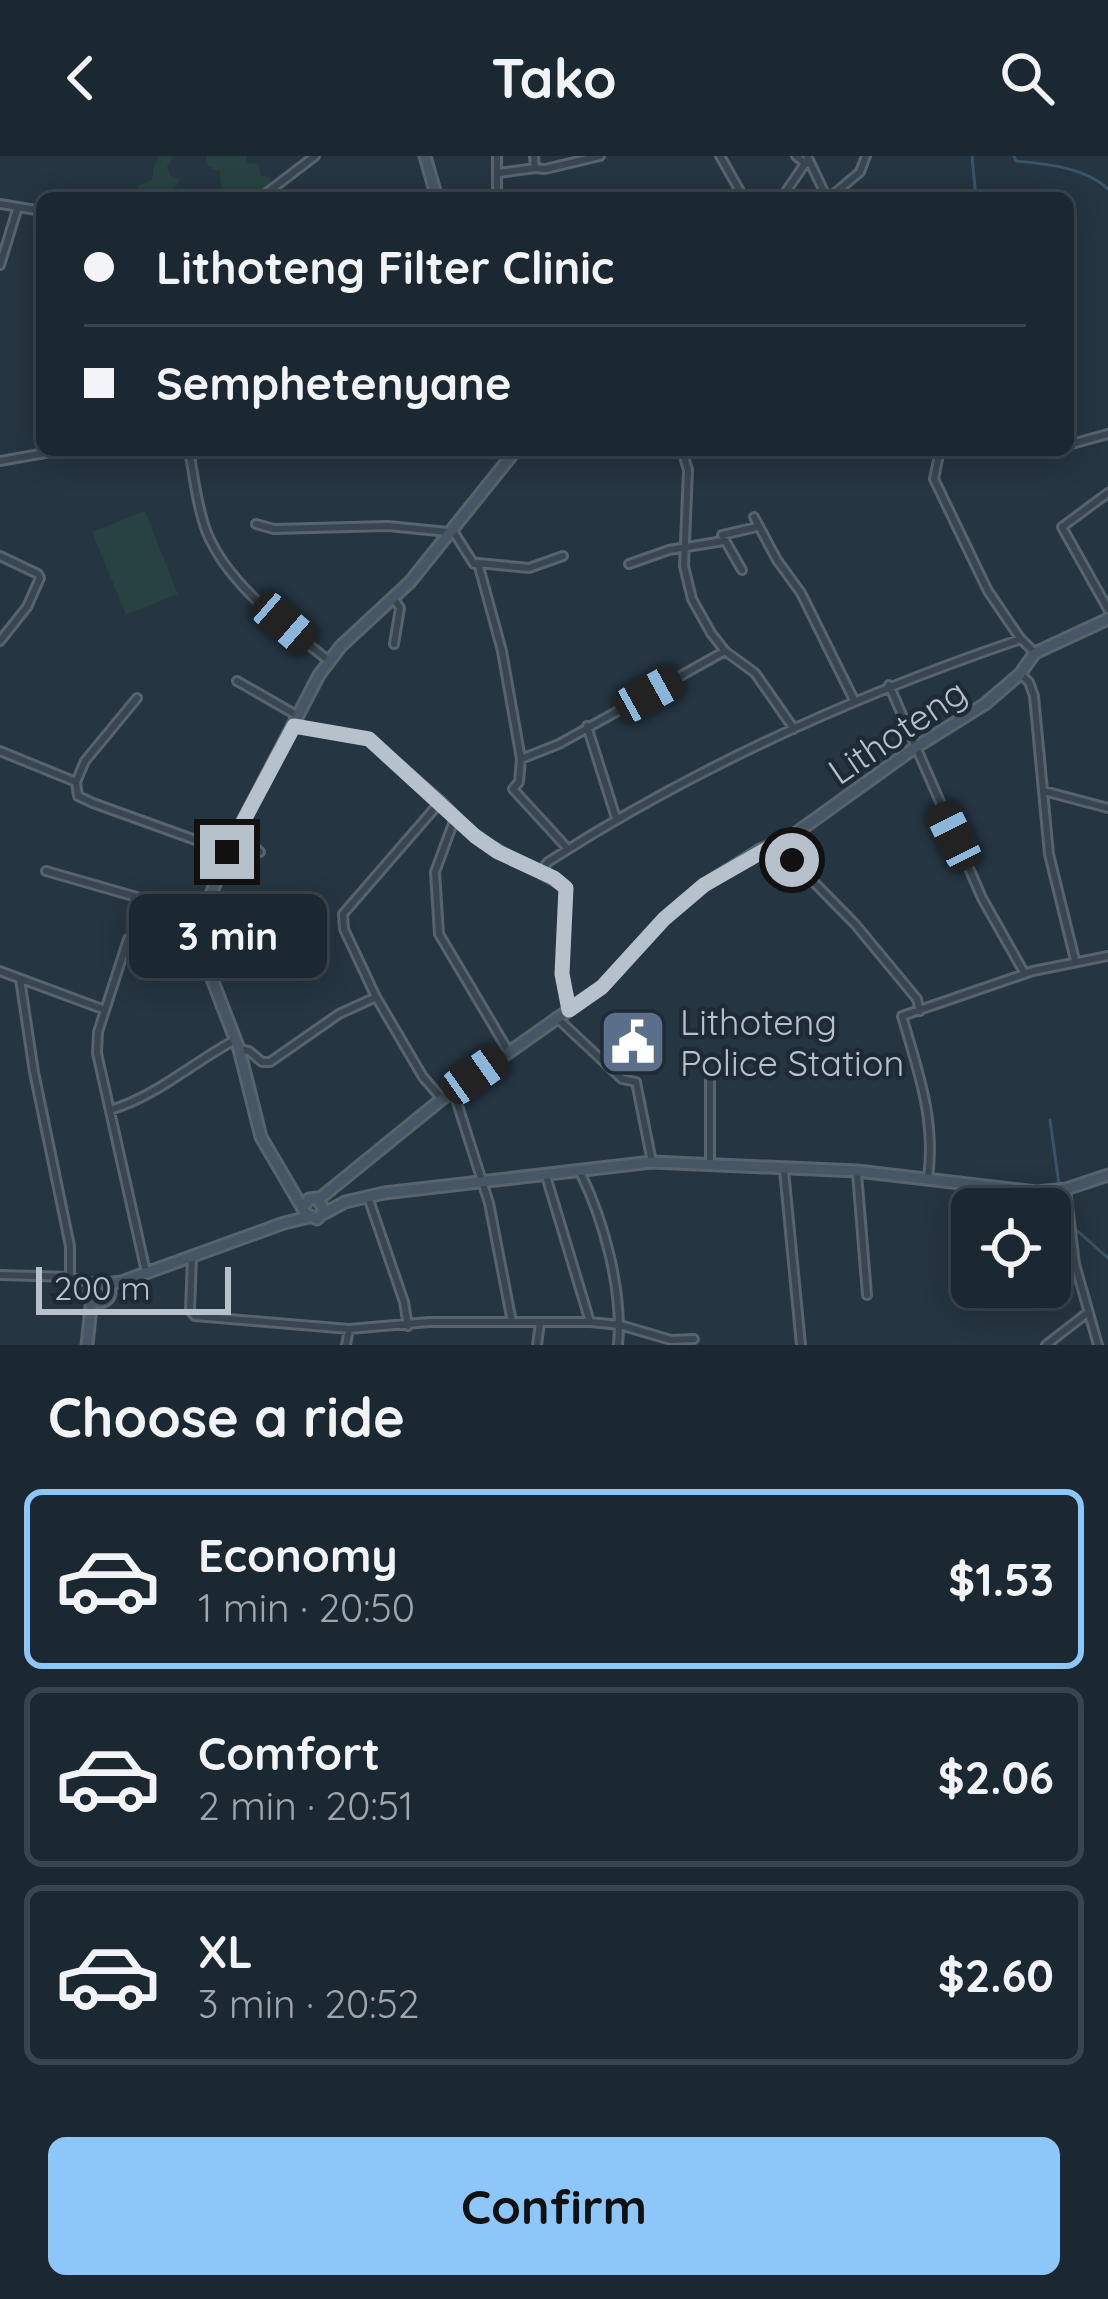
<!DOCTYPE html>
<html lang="en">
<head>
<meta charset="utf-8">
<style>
	:root { --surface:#1c2831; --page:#29343d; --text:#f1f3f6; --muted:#a0a6ab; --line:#3a444d; --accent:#8dc6f9 }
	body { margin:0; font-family:Quicksand,sans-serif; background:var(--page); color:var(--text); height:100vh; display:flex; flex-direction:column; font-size:45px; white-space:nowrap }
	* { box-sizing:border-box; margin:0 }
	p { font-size:39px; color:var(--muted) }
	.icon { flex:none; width:66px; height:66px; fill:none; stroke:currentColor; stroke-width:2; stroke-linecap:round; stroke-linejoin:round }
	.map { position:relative; height:1189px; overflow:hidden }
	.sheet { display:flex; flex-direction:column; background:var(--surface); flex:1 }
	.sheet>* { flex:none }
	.hud { position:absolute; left:36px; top:36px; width:1038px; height:264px; border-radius:18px; box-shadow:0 6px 30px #0003,0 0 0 3px var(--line); display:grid; align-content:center; height:264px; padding:0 48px; background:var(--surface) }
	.tools { position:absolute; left:951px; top:1032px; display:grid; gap:24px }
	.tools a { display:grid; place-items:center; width:120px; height:120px; border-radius:18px; background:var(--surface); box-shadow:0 6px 30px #0003,0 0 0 3px var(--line); font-size:60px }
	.scale { position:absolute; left:36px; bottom:30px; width:195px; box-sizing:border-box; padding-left:12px; border:6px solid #b6c1cb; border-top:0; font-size:33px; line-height:42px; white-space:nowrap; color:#b6c1cb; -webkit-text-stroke:9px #1e2b36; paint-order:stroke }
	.end { position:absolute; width:54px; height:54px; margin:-27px; border:15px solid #b6c1cb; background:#111; box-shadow:0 0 0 6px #111 }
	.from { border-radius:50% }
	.bubble { position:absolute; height:84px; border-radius:18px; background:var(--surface); box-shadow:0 6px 30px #0003,0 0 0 3px var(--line); font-size:39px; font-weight:700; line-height:84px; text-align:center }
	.car { position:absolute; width:36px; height:72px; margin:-36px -18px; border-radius:15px; box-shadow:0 0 9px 3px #0007; background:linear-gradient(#222 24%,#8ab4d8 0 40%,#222 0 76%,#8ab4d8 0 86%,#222 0) }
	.hud b { display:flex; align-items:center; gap:42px; height:114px; font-size:45px }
	.hud b+b { border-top:3px solid var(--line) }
	.hud i { width:30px; height:30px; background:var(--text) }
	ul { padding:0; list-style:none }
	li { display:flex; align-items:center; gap:36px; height:180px; margin:0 24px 18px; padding:0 24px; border:6px solid var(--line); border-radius:18px }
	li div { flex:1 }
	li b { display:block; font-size:45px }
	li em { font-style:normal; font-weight:700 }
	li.active { border-color:var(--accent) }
	li>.icon { width:108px; height:108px; stroke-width:1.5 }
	h2 { padding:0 48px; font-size:54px; line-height:144px }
	.action { display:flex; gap:24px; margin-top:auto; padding:24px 48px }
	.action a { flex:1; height:138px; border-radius:18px; background:var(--accent); color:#111; font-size:48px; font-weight:700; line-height:138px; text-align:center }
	header { display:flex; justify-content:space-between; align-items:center; height:156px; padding:0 48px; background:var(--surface); font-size:54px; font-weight:700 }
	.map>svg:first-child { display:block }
</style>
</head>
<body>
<header><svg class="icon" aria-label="back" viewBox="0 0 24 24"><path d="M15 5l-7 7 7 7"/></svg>Tako<svg class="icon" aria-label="search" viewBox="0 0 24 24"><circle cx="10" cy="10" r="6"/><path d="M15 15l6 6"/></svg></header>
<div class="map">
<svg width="1108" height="1189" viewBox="0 0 1108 1189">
	<rect width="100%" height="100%" fill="#253541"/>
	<path fill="#274241" d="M160,0h14l-7,11 4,9 9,2c-5,20 -24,14 -40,16l-2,-8 14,-6 1,-12z
		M206,0h41l-1,7 13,1 2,12 9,1 1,7 -23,14h-58l5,-5 26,-3 -1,-18 -12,-6z
		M145,355l33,83 -52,21 -34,-83z"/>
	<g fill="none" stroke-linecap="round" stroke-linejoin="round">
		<path stroke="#395468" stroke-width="3" d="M972,0l4,42
			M1014,0l2,5c30,3 69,6 92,28
			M1050,964l9,64
			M1062,1041l4,16
			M1074,1072l34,30"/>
		<g stroke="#57646e" stroke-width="12">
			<path id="street" d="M720,0l24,42
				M796,0l10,8
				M807,0l20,42
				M535,12l10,1 55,-13
				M499,17l36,-5 -1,-12
				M785,37l19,-28
				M260,42l55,-42
				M497,42v-42
				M829,42l31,-26 6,-16
				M921,42l1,-1
				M0,48l42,7
				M0,109l17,-55
				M1068,289l40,-11
				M189,294c5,27 8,57 18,83 23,54 78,92 122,128
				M682,294l6,20 -4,96 8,33 19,34 14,18 30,22 39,56
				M940,294l-6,29 54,112 32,47
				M0,305l62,-11
				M1108,337l-46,34 46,82
				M754,361l23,43 24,33 53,107
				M256,368l18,5 114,-3 60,6
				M453,375l21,33 4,-1 24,88 19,108
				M0,400l38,18 2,4 -13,29 -27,34
				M478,407l51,5 34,-12
				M629,408l40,-14 54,-9
				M742,414l-20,-35 35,-8
				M394,443l6,9 -6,36
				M1020,518l9,8 5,14 15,158 26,106
				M237,525l61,35
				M889,529l93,213 43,76
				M294,570l75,13 72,62 34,35 91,52 -4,86 7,36
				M587,570l29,92
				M0,595l76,31 2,14 15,7 133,48
				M76,626l9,-21 52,-63
				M1044,635l64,17
				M455,662l-20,54 4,62 70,118
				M238,676l22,20
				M781,685l11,19 63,64 62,75 3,12
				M568,693l-55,-60 6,-7 2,-23 38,-15 166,-93
				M46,715l157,45
				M541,715l7,-9c147,-95 308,-167 473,-223l14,14
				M0,815l105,39
				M20,823l14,93 36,174v31
				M376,841l-32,-68 -1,-15 98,-113
				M556,861l66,62 14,3 16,80
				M239,893l10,2 13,11h8l69,-48 37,-17 47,80 19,22
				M710,923v84
				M454,937l35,110 23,119
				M110,954c47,-14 82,-47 125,-70
				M784,1014l17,175
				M580,1016c24,48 43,119 38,173
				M857,1017l10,122
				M546,1020l44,146
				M928,1022c8,-58 -10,-107 -26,-162l131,-45 75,-15
				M1066,1033l9,75 23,81
				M368,1041l36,105 4,24
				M192,1100l-2,55 5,5 154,13 80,-7h161l30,3 51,15 23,-1
				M146,1116l-49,-219 1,-21 30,-93 46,-6 29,-11
				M0,1119l70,2 25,7
				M346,1189l3,-16
				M537,1189l3,-22
				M1046,1189l40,-31"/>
		</g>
		<g stroke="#57646e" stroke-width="15">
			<path id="secondary" d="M425,0l12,42
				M319,1043l123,-100 160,-112 62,-68 40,-34 56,-35 29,-12 124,-89 72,-45 35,-30 15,-21 73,-34
				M304,1050l5,-7 8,-1 8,13 -8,8 -11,-5 -45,-77 -22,-88 -27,-70 -9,-63 24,-64 92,-177 22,-29 69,-64 106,-132
				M325,1057l20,-11 39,-9 268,-31 205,9 180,21 29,-3 42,-14
				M90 1136a10 10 0 1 1 20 0a10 10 0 1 1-20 0Z
				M106,1128l15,-2 163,-59 25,-6
				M87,1189l5,-47"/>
		</g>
		<use href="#street" stroke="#394651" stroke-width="6"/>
		<use href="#secondary" stroke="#475664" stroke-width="9"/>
	</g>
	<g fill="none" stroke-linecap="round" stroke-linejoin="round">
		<path stroke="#b6c1cb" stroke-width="15" d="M227,696l67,-126 75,13 106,97 23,16 56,26 12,10 -4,86 7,36 33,-23 62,-68 40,-34 77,-44 11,19"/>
	</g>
	<defs>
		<g id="civic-square" transform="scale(3.45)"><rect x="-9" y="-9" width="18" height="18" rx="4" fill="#5c6f8a" stroke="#1e2b36"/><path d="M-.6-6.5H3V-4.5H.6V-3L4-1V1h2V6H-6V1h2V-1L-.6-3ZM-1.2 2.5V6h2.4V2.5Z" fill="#fff"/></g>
	</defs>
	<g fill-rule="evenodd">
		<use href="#civic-square" x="633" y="886"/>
	</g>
	<g text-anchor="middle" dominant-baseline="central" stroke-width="9" stroke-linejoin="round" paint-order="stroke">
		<g font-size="36" fill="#b6c1cb" stroke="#1e2b36">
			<text transform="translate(897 575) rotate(-34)">Lithoteng</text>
		</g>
		<g font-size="36" fill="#b6c1cb" stroke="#1e2b36" text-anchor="start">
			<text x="680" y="865">Lithoteng<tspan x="680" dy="41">Police Station</tspan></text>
		</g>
	</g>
</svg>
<div class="tools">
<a><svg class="icon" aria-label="locate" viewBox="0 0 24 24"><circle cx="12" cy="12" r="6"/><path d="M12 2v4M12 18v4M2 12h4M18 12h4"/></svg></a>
</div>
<div class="scale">200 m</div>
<i class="end from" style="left:792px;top:704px"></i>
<i class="end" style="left:227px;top:696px"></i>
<div class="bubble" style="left:129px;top:738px;width:198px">3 min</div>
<i class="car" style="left:284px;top:467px;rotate:131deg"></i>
<i class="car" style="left:649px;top:538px;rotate:61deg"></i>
<i class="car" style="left:954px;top:680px;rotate:334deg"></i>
<i class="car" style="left:475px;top:919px;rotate:55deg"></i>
<div class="hud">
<b><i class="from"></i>Lithoteng Filter Clinic</b>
<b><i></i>Semphetenyane</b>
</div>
</div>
<section class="sheet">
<h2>Choose a ride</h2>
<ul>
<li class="active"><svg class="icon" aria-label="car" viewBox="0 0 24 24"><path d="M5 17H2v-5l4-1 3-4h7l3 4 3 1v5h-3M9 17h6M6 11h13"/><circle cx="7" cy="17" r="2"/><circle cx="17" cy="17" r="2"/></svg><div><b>Economy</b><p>1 min · 20:50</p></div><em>$1.53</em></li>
<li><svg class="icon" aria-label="car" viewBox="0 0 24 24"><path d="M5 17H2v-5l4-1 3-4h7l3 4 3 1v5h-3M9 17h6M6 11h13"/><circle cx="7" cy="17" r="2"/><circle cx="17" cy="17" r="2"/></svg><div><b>Comfort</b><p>2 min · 20:51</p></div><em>$2.06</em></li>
<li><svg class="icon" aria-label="car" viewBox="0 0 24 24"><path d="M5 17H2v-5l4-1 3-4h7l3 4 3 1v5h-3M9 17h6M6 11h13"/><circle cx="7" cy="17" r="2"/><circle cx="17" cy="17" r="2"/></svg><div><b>XL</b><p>3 min · 20:52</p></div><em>$2.60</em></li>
</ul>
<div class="action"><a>Confirm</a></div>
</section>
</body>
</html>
